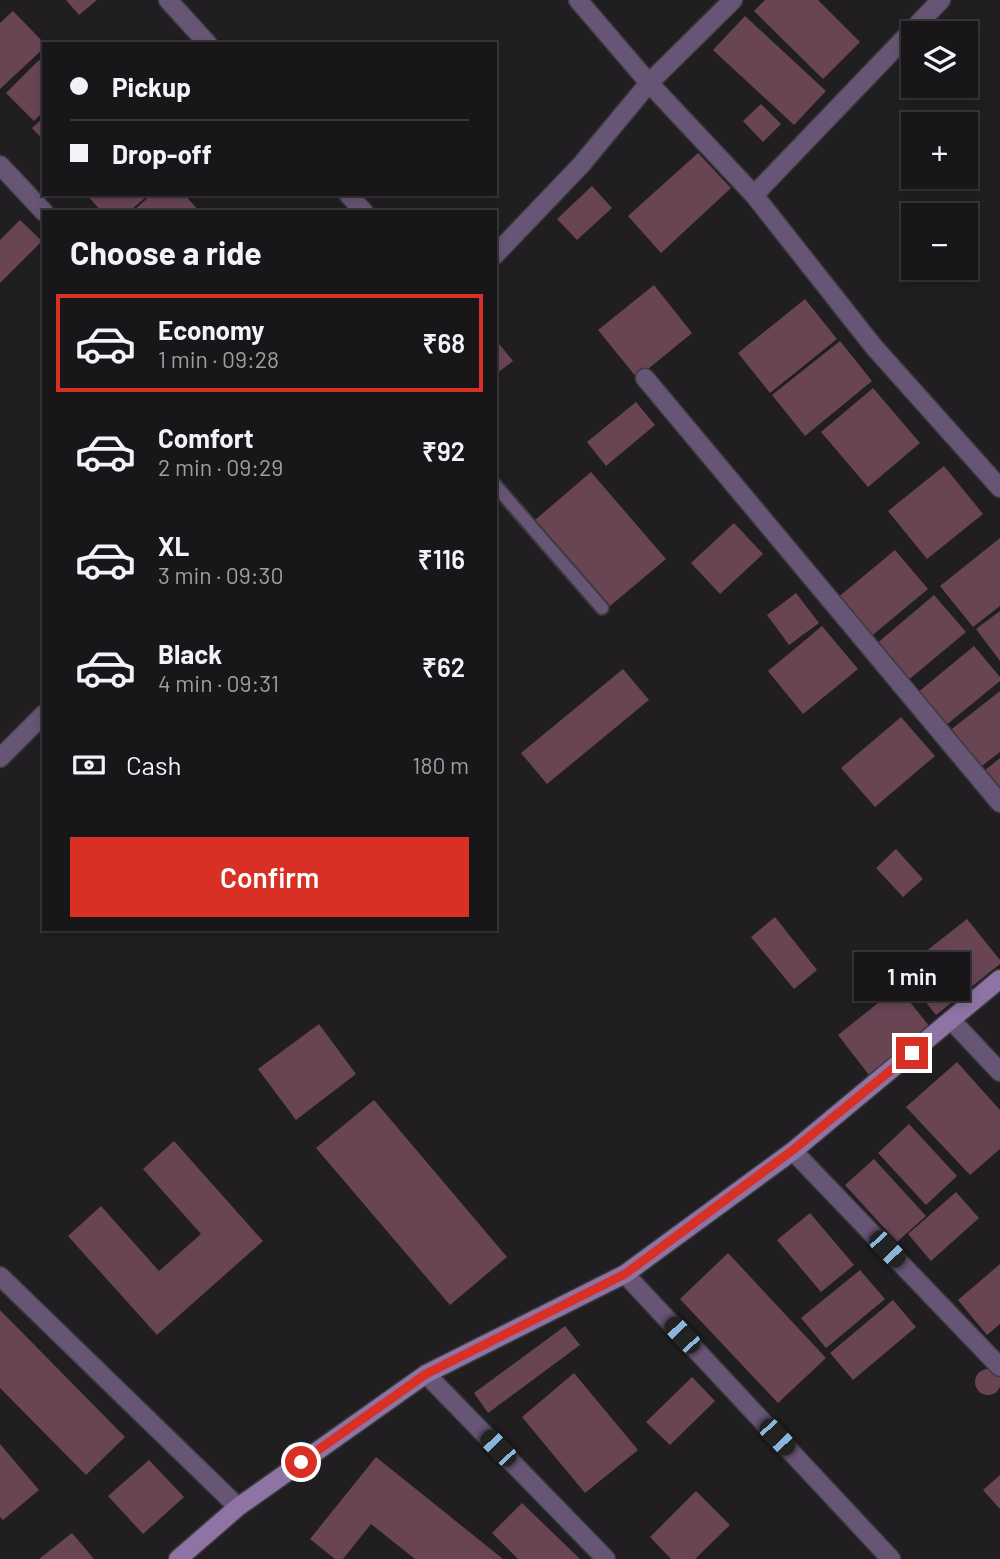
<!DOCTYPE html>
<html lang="en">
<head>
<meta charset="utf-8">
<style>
	:root { --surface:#181618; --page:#252325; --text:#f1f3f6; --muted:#9f9fa2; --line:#363537; --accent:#d93025 }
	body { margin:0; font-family:Barlow,sans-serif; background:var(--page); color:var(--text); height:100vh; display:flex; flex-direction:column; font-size:26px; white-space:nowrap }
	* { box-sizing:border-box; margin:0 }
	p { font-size:23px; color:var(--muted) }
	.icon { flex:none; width:38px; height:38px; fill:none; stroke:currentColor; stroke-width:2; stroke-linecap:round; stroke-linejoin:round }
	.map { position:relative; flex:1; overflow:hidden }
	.drawer { position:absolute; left:42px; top:210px; width:455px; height:721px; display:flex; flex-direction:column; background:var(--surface); border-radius:0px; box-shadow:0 4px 10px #0003,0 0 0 2px var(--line) }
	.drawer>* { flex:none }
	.top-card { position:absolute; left:42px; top:42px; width:455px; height:154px; border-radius:0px; box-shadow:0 4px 10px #0003,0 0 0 2px var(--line); display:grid; align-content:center; height:154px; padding:0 28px; background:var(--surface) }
	.buttons { position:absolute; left:901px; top:21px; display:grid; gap:14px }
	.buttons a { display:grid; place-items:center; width:77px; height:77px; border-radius:0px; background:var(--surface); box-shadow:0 4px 10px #0003,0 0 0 2px var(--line); font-size:35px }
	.end { position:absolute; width:32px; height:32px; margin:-16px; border:9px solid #d93025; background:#fff; box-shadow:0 0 0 4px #fff }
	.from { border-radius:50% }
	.bubble { position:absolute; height:49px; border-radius:0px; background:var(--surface); box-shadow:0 4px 10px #0003,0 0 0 2px var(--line); font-size:23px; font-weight:600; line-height:49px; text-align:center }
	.car { position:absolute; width:21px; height:42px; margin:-21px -10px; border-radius:9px; box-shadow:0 0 5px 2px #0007; background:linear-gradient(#222 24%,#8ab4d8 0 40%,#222 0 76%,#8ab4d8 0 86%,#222 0) }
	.top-card b { display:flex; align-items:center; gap:24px; height:66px; font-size:26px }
	.top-card b+b { border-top:2px solid var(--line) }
	.top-card i { width:18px; height:18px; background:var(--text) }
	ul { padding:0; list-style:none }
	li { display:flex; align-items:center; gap:21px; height:98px; margin:0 14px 10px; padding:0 14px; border:4px solid transparent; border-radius:0px }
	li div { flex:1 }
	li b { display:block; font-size:26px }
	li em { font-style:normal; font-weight:600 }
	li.on { border-color:var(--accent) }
	li>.icon { width:63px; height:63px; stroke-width:1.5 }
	h2 { padding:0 28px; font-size:32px; line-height:84px }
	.pay { display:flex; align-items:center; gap:18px; height:77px; padding:0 28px; font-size:26px }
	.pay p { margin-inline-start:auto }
	.action { display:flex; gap:14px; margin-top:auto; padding:14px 28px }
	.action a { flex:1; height:80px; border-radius:0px; background:var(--accent); color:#fff; font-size:28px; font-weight:600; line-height:80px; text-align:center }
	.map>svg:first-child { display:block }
</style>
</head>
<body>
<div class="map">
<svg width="1000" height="1559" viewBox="0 0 1000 1559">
	<rect width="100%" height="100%" fill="#201e20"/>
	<path fill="#694554" d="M66,0h31l-18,15z
		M765,0h53l42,42 -37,37 -69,-68z
		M13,11l31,32v5l-44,41v-66z
		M745,16l81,75 -32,34 -81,-75z
		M39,60l5,4v47l-10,10 -28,-28z
		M761,104l20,20 -18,18 -20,-21z
		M44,117v24l-12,-13z
		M698,153l33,35 -70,65 -33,-37z
		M592,186l20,22 -35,32 -20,-21z
		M86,194h63l-20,18h-27z
		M152,194h32l16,18h-68z
		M20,220l22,21 -42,42v-43z
		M654,285l38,48 -55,45 -39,-48z
		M805,299l32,40 -67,54 -32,-40z
		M495,339l18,22 -18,14z
		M840,341l32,40 -67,55 -33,-41z
		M873,388l47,55 -52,44 -47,-55z
		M636,402l19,23 -49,41 -19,-24z
		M944,466l39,48 -56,45 -39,-48z
		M591,472l75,87 -56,47 -75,-86z
		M734,523l29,31 -43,40 -29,-31z
		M1000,538v68l-27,21 -33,-41z
		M895,550l33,39 -59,49 -33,-39z
		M796,593l23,30 -30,22 -22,-30z
		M934,595l32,37 -60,50 -31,-37z
		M1000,611v50l-24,-32z
		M822,626l36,43 -55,45 -35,-43z
		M974,646l26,31v4l-55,45 -28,-33z
		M623,669l26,31 -102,84 -26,-31z
		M1000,691v61l-22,17 -30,-37z
		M901,717l34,39 -60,51 -34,-39z
		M1000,758v34l-16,-21z
		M896,849l27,30 -20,18 -27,-29z
		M775,917l42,53 -23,19 -43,-52z
		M967,919l33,41v4l-64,51 -35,-44z
		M898,987l32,40 -61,48 -31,-40z
		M319,1024l37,50 -60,46 -38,-51z
		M957,1062l43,48v39l-30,26 -64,-68z
		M374,1100l133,157 -57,48 -134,-157z
		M909,1124l48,52 -31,29 -48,-52z
		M174,1141l89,100 -106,94 -89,-99 33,-30 58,65 42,-37 -58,-65z
		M874,1159l52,57 -29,26 -52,-57z
		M956,1192l23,26 -48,43 -23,-27z
		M810,1213l44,52 -33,27 -44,-52z
		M728,1253l98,105 -48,45 -98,-104z
		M1000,1264v60l-13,11 -29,-35z
		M860,1270l25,29 -59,49 -25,-30z
		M893,1300l23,27 -63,53 -23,-27z
		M0,1310l125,127 -39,38 -86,-87z
		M565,1326l15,19 -92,68 -14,-20z
		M975 1382a13 13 0 1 1 26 0a13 13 0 1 1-26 0Z
		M574,1373l64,77 -53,43 -63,-76z
		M692,1377l23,24 -45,44 -24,-23z
		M0,1444l39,46 -36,30 -3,-3z
		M376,1457l127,102h-88l-44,-35 -28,35h-8l-25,-20z
		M149,1460l35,37 -41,37 -35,-38z
		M1000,1475v34l-17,-19z
		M696,1491l34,34 -35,34h-24l-21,-22z
		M522,1503l58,56h-62l-26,-26z
		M72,1533l22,26h-55z"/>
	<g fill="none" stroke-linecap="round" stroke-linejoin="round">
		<g stroke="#3c3a3c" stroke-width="16">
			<path id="lane" d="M495,485l107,123"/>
		</g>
		<g stroke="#3c3a3c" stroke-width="21">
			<path id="street" d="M168,0l40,44
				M578,0l71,83 105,112 120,152 126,141
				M0,165l44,47
				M348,194l16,18
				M754,195l187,-195
				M495,255l86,-90 68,-82 84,-83
				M645,378l355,425
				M0,758l44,-44
				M952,1021l48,51
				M793,1151l207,216
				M625,1274l266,285
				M0,1276l238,231
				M426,1374l180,185"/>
		</g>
		<g stroke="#3c3a3c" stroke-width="21">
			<path id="secondary" d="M178,1559l60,-52 188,-133 199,-100 168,-123 207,-172"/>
		</g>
		<use href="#lane" stroke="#665574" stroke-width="12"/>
		<use href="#street" stroke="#665574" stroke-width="18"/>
		<use href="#secondary" stroke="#8e74a4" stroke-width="18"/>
	</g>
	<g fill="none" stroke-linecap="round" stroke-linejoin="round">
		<path stroke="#d93025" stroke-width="9" d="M301,1462l125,-88 199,-100 168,-124 119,-97"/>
	</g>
</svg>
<div class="buttons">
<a><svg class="icon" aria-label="layers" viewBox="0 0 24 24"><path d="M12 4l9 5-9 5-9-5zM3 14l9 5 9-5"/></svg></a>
<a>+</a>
<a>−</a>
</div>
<i class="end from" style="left:301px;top:1462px"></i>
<i class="end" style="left:912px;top:1053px"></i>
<div class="bubble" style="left:854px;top:952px;width:116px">1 min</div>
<i class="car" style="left:887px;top:1249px;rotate:136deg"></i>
<i class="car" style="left:682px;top:1335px;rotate:317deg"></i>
<i class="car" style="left:777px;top:1437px;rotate:137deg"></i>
<i class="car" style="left:498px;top:1448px;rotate:316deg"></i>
<div class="top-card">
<b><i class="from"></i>Pickup</b>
<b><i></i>Drop-off</b>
</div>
<section class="drawer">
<h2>Choose a ride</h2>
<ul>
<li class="on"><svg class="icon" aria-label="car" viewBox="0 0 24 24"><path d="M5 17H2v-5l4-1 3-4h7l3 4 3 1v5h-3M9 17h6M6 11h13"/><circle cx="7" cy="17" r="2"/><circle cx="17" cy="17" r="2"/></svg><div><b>Economy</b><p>1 min · 09:28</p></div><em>₹68</em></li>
<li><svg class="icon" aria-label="car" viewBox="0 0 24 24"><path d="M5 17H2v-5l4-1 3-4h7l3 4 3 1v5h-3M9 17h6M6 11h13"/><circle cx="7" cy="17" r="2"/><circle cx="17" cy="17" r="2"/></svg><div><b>Comfort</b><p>2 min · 09:29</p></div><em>₹92</em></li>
<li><svg class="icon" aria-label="car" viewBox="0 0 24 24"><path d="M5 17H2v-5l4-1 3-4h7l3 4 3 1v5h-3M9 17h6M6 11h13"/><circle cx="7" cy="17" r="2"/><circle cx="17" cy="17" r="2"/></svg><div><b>XL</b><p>3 min · 09:30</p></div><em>₹116</em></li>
<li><svg class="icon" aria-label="car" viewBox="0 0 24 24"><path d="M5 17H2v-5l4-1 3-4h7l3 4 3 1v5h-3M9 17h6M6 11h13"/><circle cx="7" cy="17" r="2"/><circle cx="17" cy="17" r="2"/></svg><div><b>Black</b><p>4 min · 09:31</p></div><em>₹62</em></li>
</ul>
<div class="pay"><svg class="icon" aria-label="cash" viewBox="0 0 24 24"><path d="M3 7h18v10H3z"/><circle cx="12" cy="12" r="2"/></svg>Cash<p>180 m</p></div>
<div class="action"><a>Confirm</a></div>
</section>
</div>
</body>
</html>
